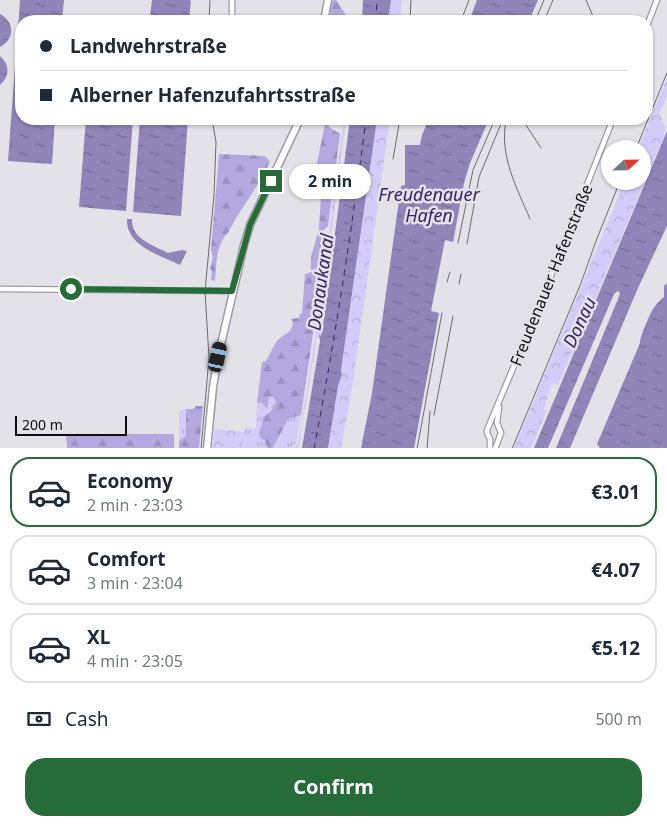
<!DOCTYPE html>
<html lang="en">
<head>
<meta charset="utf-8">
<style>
	:root { --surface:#fff; --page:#f6f6f7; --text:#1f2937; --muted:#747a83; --line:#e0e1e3; --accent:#256c39 }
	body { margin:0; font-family:"Noto Sans",sans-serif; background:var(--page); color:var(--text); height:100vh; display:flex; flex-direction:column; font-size:19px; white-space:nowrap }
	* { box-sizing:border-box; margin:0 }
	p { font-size:16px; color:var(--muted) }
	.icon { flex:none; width:28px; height:28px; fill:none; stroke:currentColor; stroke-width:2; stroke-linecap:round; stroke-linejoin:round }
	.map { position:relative; height:448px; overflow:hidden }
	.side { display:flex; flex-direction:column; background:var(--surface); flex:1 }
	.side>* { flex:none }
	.guide { position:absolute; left:15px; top:15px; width:638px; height:110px; border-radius:20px; box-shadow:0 1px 4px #0004; display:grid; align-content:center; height:110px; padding:0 25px; background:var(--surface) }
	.needle { width:32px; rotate:68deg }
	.fabs { position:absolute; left:601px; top:140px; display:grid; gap:10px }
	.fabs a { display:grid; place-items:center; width:50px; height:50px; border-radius:50%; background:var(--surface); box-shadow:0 1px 4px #0004; font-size:25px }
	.scale { position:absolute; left:15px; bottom:12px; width:112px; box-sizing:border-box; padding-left:5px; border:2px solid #0e0e10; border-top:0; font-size:14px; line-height:18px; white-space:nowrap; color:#0e0e10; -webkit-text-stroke:4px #e3e2e8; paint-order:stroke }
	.end { position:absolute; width:22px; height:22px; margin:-11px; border:6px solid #256c39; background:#fff; box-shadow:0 0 0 2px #fff }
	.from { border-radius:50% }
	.bubble { position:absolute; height:35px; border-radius:18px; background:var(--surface); box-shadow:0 1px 4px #0004; font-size:16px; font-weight:700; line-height:35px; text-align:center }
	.car { position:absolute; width:15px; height:30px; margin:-15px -8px; border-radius:6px; box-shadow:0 0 4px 1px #0007; background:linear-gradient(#222 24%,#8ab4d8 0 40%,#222 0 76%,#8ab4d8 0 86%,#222 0) }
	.guide b { display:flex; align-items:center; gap:18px; height:48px; font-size:19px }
	.guide b+b { border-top:1px solid var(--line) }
	.guide i { width:12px; height:12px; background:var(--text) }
	ul { padding:9px 0 0; list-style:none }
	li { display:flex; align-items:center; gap:15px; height:70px; margin:0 10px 8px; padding:0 15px; border:2px solid var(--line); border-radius:20px }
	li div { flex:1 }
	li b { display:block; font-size:19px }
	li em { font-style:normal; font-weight:700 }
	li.current { border-color:var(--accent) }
	li>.icon { width:45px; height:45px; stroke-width:1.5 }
	.pay { display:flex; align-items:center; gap:12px; height:55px; padding:0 25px; font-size:19px }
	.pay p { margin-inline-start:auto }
	.action { display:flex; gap:10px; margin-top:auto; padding:10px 25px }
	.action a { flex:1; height:58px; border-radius:20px; background:var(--accent); color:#fff; font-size:20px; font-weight:700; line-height:58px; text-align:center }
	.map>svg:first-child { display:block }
</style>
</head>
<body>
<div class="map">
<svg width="667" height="449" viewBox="0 0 667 449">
	<defs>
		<pattern id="grass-tufts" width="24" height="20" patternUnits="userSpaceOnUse" patternTransform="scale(1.25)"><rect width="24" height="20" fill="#d3ccf8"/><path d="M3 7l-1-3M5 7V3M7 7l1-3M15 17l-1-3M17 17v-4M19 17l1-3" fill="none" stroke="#b4aed4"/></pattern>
		<pattern id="forest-firs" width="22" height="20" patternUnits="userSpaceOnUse" patternTransform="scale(1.25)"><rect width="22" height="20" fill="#b3a9e0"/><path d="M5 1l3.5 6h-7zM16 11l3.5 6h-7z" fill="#9990bf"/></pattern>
		<pattern id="park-crowns" width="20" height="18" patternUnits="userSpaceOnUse" patternTransform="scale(1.25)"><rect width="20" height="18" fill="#d3ccf8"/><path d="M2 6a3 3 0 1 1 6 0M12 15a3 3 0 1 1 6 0" fill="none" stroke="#b4aed4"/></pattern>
		<pattern id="water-ripples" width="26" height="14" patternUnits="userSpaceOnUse" patternTransform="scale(1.25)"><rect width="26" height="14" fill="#8f85b9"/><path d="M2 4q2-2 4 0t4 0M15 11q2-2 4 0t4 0" fill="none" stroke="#736b95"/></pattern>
	</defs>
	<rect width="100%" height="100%" fill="#e3e2e8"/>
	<path fill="url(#grass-tufts)" d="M344,119h2c-7,55 -13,109 -22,163h3l-3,25h-4l-1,15 4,3 -2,11 -1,-1 -1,3 -4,-1z
		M315,338h3l-2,2 -2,22 -2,2c-3,21 -6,40 -10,61 -2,8 0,16 -4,23h-4l4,-5z
		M271,396l5,4c-1,11 -8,11 -13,17v5l-4,8 8,18h-25c-1,-7 0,-14 4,-20l9,1 1,-2 1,-24h5l4,5 3,-10z
		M186,409v28l-7,4v-28l2,-3z
		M301,415l-5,28 -5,5 -18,1 15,-30z"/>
	<path fill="url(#forest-firs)" d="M334,0h2l14,21h-21l3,-19z
		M326,119h4l-2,2 1,6 11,7 -12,92 -5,5 -3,13 4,7 -2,18 -11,1v-13l8,-29 2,-33 -5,-27z
		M219,154l46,2 5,6c-11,24 -28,44 -40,67 -1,4 -5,6 -7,10 -7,12 -7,28 -8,42l-4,-1 1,-9 -2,-2 3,-12 -2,-7z
		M311,272l11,1 -21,142 -13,4 -15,29h-6l-2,-7 -5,-3c-3,-8 3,-12 3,-21l8,-6 5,-9 -3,-5h-4l-2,12 -5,-6h-5l5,-41 4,-1c4,-6 7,-15 11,-20 6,-7 15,-7 16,-19l-2,-3 8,-1 1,-4 2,-1 3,-39z
		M196,406h7l-4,42h-20v-7l7,-5v-27h7z
		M66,434h108v14h-107z"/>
	<path fill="url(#park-crowns)" d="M391,0h11l-2,21h-12z
		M667,78v17l-7,18 5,14 -1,9 -69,163 -6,12 -6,-2 -7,22 4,2 -22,52 -6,-2 -8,26 3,1 -16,38h-17l111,-267h17v-32h-4z
		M377,119h13l-38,270 -11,59 -13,1 10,-63 4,-12 -1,-4z
		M215,429l29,3 -2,6v10h-30z"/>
	<path fill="url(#water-ripples)" d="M20,0h44l-2,21h-41v37h-5z
		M152,0h37l2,1 -2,19 -37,-2 -2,-2z
		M363,0h28l-3,21h-26z
		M477,0h61l-9,21h-60z
		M0,14c15,8 15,25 0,33z
		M0,56c10,9 10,20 0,29z
		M15,67l6,1v51h34l-3,45 -44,-3z
		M86,119h47l-7,92 -47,-4z
		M140,119h48l-7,97 -48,-4z
		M350,119h27l-36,251 1,4 -4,12 -10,62h-26l18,-107 -1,-7 2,2 2,-11z
		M429,119h60l-19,44 -6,20 -11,59 -8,-2 -14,71 8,2 -25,135h-53l11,-55 29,-207 4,-1v-40h15l2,-10z
		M667,131v95l-29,62 -68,160h-14l62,-149 2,-6 -2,-2 -4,3 -66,154h-14z
		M127,219h5c-1,20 21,26 36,34l14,-3 5,1 -7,14c-20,-10 -54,-19 -53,-46z
		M667,283v165h-67l-3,-4 43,-101c-1,-4 10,-29 13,-34 3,-5 7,-9 11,-12v-11z"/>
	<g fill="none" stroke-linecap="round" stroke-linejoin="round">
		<path stroke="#352363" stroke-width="1" stroke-dasharray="6 5" stroke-linecap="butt" d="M376,21l1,-21
			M314,449c21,-110 38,-220 52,-330"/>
		<g stroke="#9d9ca2" stroke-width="7">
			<path id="street" d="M232,18v-18
				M646,28l11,-28
				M0,289l233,2
				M490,449v-10l-3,-6v-3l48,-114 78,-197
				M495,449l6,-16 -4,-10 2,-16"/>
		</g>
		<g stroke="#9d9ca2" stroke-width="9">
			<path id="secondary" d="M324,21l4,-21
				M207,449l6,-62 5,-30 26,-112 6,-20 50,-106"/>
		</g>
		<use href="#street" stroke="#fff" stroke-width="4.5"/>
		<use href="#secondary" stroke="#fff" stroke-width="6"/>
		<path stroke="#6b6b6f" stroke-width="1" d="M586,0l9,21
			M209,21l1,-21
			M410,21l1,-21
			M461,21l8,-21
			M535,21l9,-21
			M544,21l9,-21
			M522,119l19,29
			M506,121c-7,35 11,67 24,98
			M636,149l31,-76
			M393,159l7,-40
			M458,243l15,-73 22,-51
			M467,244l12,-67 24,-58
			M447,282l3,-10
			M459,284l2,-10
			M434,415l19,-99
			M201,449l8,-91 -4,-67 9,-96 2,-53 -4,-23
			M417,449l25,-136
			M427,449l3,-38
			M512,449l69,-166 15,-42 24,-60"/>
	</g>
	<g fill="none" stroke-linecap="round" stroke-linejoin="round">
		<path stroke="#256c39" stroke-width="6" d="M71,289l161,2 18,-66 21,-44"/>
	</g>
	<g text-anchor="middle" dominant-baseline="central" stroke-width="5" stroke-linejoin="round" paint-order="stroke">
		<g font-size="16" fill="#0e0e10" stroke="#e3e2e8">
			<text transform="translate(551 275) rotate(-68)">Freudenauer Hafenstraße</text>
		</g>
		<g font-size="18" font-style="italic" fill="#352363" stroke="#e3e2e8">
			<text x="429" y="194">Freudenauer<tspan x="429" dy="21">Hafen</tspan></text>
			<text transform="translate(320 282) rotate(-82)">Donaukanal</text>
			<text transform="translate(579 322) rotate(-65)">Donau</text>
		</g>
	</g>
</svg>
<div class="fabs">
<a><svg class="needle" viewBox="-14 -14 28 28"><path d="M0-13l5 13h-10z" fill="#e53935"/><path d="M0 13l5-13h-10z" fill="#747a83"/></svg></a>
</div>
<div class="scale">200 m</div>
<i class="end from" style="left:71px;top:289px"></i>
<i class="end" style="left:271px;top:181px"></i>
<div class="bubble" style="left:289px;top:164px;width:82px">2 min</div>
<i class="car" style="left:218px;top:357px;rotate:12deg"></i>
<div class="guide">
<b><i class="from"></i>Landwehrstraße</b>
<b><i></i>Alberner Hafenzufahrtsstraße</b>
</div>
</div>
<section class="side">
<ul>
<li class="current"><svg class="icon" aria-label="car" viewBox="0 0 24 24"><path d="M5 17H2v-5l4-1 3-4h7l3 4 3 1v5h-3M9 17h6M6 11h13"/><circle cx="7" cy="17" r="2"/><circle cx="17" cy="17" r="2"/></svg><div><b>Economy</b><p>2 min · 23:03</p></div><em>€3.01</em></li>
<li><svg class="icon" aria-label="car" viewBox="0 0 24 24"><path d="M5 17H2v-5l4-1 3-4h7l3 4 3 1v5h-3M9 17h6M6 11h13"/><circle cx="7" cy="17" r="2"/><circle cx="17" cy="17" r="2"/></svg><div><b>Comfort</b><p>3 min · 23:04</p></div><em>€4.07</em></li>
<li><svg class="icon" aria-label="car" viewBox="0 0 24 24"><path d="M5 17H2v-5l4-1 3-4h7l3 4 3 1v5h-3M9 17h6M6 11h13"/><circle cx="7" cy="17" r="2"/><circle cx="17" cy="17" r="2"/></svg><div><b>XL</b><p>4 min · 23:05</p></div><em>€5.12</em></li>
</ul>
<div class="pay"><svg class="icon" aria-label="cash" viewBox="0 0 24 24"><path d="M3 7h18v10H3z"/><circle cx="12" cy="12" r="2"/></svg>Cash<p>500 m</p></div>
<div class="action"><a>Confirm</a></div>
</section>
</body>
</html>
